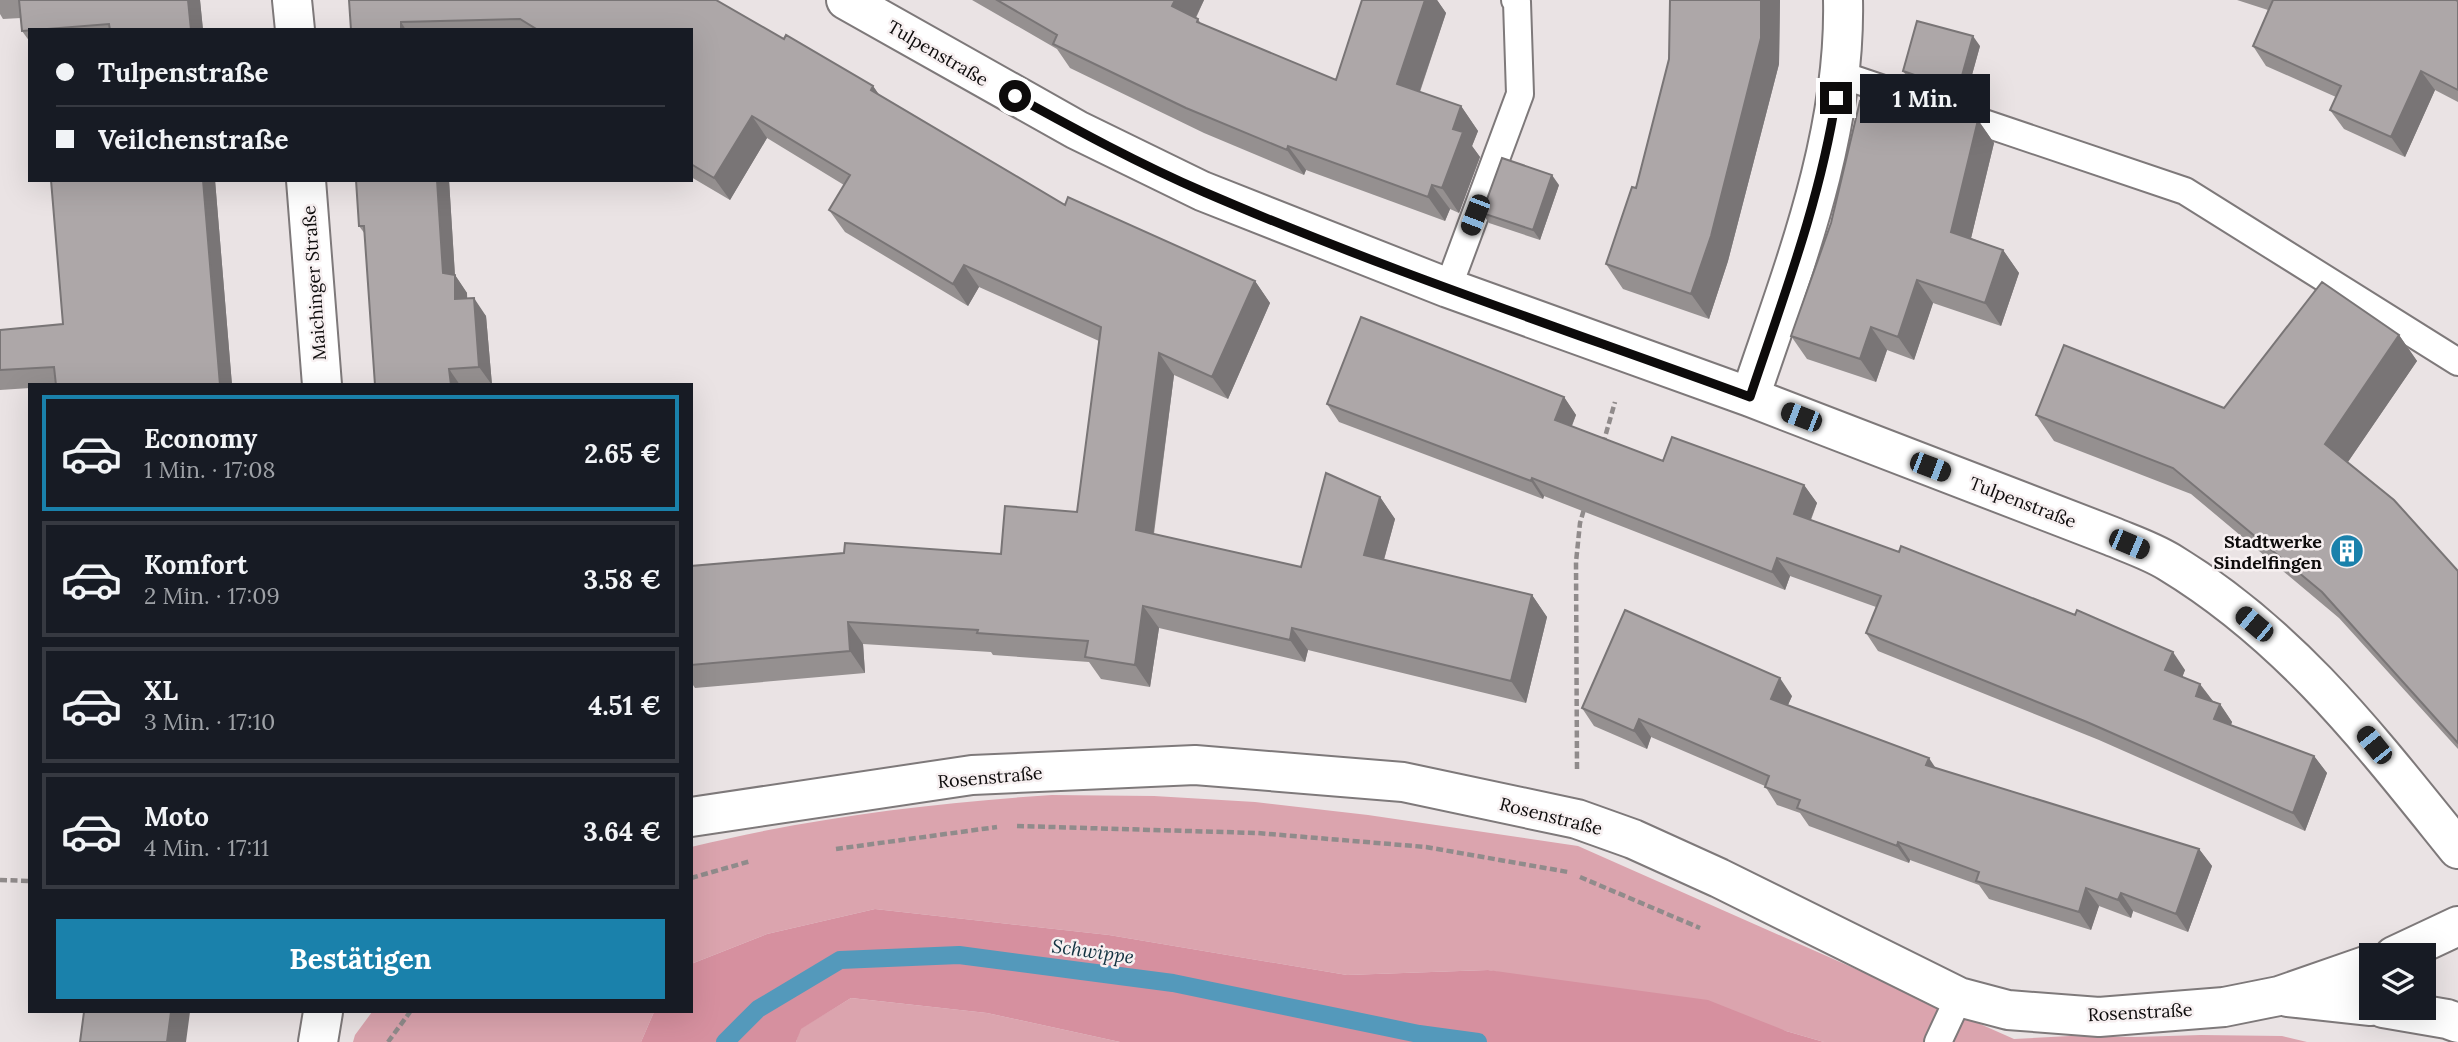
<!DOCTYPE html>
<html lang="de">
<head>
<meta charset="utf-8">
<style>
	:root { --surface:#171b24; --page:#20242c; --text:#f1f3f6; --muted:#9ea1a6; --line:#363941; --accent:#1a81ab }
	body { margin:0; font-family:Lora,serif; background:var(--page); color:var(--text); height:100vh; display:flex; flex-direction:column; font-size:26px; white-space:nowrap }
	* { box-sizing:border-box; margin:0 }
	p { font-size:23px; color:var(--muted) }
	.icon { flex:none; width:38px; height:38px; fill:none; stroke:currentColor; stroke-width:2; stroke-linecap:round; stroke-linejoin:round }
	.map { position:relative; flex:1; overflow:hidden }
	.sheet { position:absolute; left:28px; top:383px; width:665px; height:630px; display:flex; flex-direction:column; background:var(--surface); border-radius:0px; box-shadow:0 7px 28px #0002 }
	.sheet>* { flex:none }
	.banner { position:absolute; left:28px; top:28px; width:665px; height:154px; border-radius:0px; box-shadow:0 7px 28px #0002; display:grid; align-content:center; height:154px; padding:0 28px; background:var(--surface) }
	.controls { position:absolute; left:2359px; top:943px; display:grid; gap:14px }
	.controls a { display:grid; place-items:center; width:77px; height:77px; border-radius:0px; background:var(--surface); box-shadow:0 7px 28px #0002; font-size:35px }
	.end { position:absolute; width:32px; height:32px; margin:-16px; border:9px solid #0d0b0b; background:#fff; box-shadow:0 0 0 4px #fff }
	.from { border-radius:50% }
	.bubble { position:absolute; height:49px; border-radius:0px; background:var(--surface); box-shadow:0 7px 28px #0002; font-size:23px; font-weight:700; line-height:49px; text-align:center }
	.car { position:absolute; width:21px; height:42px; margin:-21px -10px; border-radius:9px; box-shadow:0 0 5px 2px #0007; background:linear-gradient(#222 24%,#8ab4d8 0 40%,#222 0 76%,#8ab4d8 0 86%,#222 0) }
	.banner b { display:flex; align-items:center; gap:24px; height:66px; font-size:26px }
	.banner b+b { border-top:2px solid var(--line) }
	.banner i { width:18px; height:18px; background:var(--text) }
	ul { padding:12px 0 0; list-style:none }
	li { display:flex; align-items:center; gap:21px; height:116px; margin:0 14px 10px; padding:0 14px; border:4px solid var(--line); border-radius:0px }
	li div { flex:1 }
	li b { display:block; font-size:26px }
	li em { font-style:normal; font-weight:700 }
	li.current { border-color:var(--accent) }
	li>.icon { width:63px; height:63px; stroke-width:1.5 }
	.primary-button { display:flex; gap:14px; margin-top:auto; padding:14px 28px }
	.primary-button a { flex:1; height:80px; border-radius:0px; background:var(--accent); color:#fff; font-size:28px; font-weight:700; line-height:80px; text-align:center }
	.map>svg:first-child { display:block }
</style>
</head>
<body>
<div class="map">
<svg width="2458" height="1042" viewBox="0 0 2458 1042">
	<rect width="100%" height="100%" fill="#eae3e4"/>
	<path fill="#dba4ae" d="M1052,795l102,1 101,6 113,13 210,31 436,193 56,-3 65,1 66,-2 81,1 25,6h-483l-38,-11 -298,-61 -141,5 -238,-40 -234,-26 -108,25 -76,30v-117c118,-29 240,-44 361,-52z
		M851,998l136,15 133,29h-324l4,-13z
		M372,1012h282l-13,30h-288l2,-7z"/>
	<path fill="#d6909f" d="M875,909l234,26 238,40 141,-5 220,30 78,31 38,11h-704l-133,-29 -136,-15 -50,31 -5,13h-155l13,-30h37v-48l76,-30z"/>
	<g fill="none" stroke-linecap="round" stroke-linejoin="round">
		<path stroke="#5499bb" stroke-width="18" d="M725,1042l33,-33 82,-49 119,-5 214,28 246,51 59,8"/>
		<g stroke="#7e797a" stroke-width="30">
			<path id="service" d="M1839,74l346,117 273,171
				M1448,288l72,-194 -3,-92 -2,-2
				M1938,1042l21,-45"/>
		</g>
		<g stroke="#7e797a" stroke-width="42">
			<path id="minor" d="M846,0l231,130 125,61 246,97 302,109 361,139c19,8 40,15 58,26 122,74 201,178 289,287
				M1750,397c43,-128 96,-260 93,-397
				M691,817l281,-42 223,-10 208,17 174,37 56,20 86,39 240,119 49,13 91,7 125,-10 55,-11 92,-32
				M2394,956l64,-30
				M2288,997l83,9
				M2383,1008l64,11 11,4"/>
		</g>
		<g stroke="#7e797a" stroke-width="42">
			<path id="tertiary" d="M292,0l3,30
				M306,180l16,205
				M318,1042l5,-30"/>
		</g>
		<path stroke="#908b8b" stroke-width="4.5" stroke-dasharray="7 3.5" stroke-linecap="butt" d="M1603,444l12,-42
			M1577,769l-1,-207 4,-39 5,-17
			M1017,826l240,7 169,14 142,25
			M836,849l161,-22
			M1580,877l120,51
			M691,878l60,-17
			M0,880l30,1
			M388,1042l22,-30"/>
		<use href="#service" stroke="#fff" stroke-width="26"/>
		<use href="#minor" stroke="#fff" stroke-width="38"/>
		<use href="#tertiary" stroke="#fff" stroke-width="38"/>
	</g>
	<path fill="#959090" d="M0,0h200l3,30h-173v12l-8,-11 -1,-13 -18,1 -3,-5z
		M349,0h367l68,39 2,-4 87,51 7,10 185,109 3,-8 187,84 15,22 -42,96 -54,-24 -20,159 147,33 25,-94 54,24 15,22 -11,41 148,35 15,22 -21,86 -218,-53 -3,12 -146,-34 -9,59 -49,-8 -12,-17 -96,-7 -2,-3 -128,-8 2,29 -170,15 -4,-6v-116l153,-13 1,-10 156,11 4,-48 72,6 22,-171 -120,-54 -11,19 -123,-74 -16,-22 15,-25 -77,-47 -37,62 -39,-23v-147h-340z
		M972,0h232l-8,18 2,1 3,5 135,56 26,-80h75l9,13 -26,79 41,14 17,25 -6,15 8,11 -21,56 -9,-4 -5,12 -139,-51 -2,5 -100,-42 -134,-65 -13,-19z
		M1670,0h110l-1,64 -51,197 -19,58 -86,-30 -17,-25 30,-76 33,-129z
		M2237,0h219l2,1v101l-23,-12 -30,67 -61,-28 -14,-19 6,-13 -70,-31 -13,-20 15,-36z
		M1980,46l-15,54 -55,-19 -7,-10z
		M1881,106l97,14 16,23 -23,95 32,12 16,23 -18,53 -68,-23 -19,57 -27,-10 -11,32 -69,-23 -16,-23 40,-113z
		M51,180h164l17,205h-202v3l-30,2v-60l63,-6z
		M449,180l6,95 12,18v6l19,17 6,69h-117l-10,-151 -6,-8z
		M1559,185l-19,55 -51,-17 -7,-10z
		M2399,335l18,26 -69,101 110,109v178l-119,-131 -148,-124 -137,-53 -18,-26 188,-7z
		M1564,397l12,18 -4,11 91,35 141,24 13,18 -6,17 374,150 -3,7 31,24 7,3 12,18 -1,3 83,31 13,17 -22,58 -206,-91 -221,-89 -12,-18 10,-26 -86,-31 -5,14 -241,-94 -1,3 -204,-77 -12,-18z
		M1792,696l-4,9 148,63 263,81 13,17 -24,66 -55,-21 -2,7 -32,-12 -8,24 -102,-31 -10,-14 -69,-25 -1,3 -100,-37 -9,-13 -23,-8 -12,-19 -114,-49 -4,12 -53,-23 -12,-18z"/>
	<path fill="#797576" d="M188,0h12l3,30h-12z
		M1175,0h29l-15,31 -17,-25z
		M1425,0h12l9,13 -32,95 -17,-24z
		M1761,0h19l-1,64 -51,197 -19,58 -18,-25z
		M401,22l5,8 -5,-1z
		M1973,36l7,10 -15,54 -7,-10z
		M2421,71l14,19 -30,67 -14,-20z
		M873,86l15,22 -17,-18z
		M1461,106l17,25 -6,15 8,11 -21,56 -17,-25 11,-59z
		M752,116l15,22 -37,62 -16,-22z
		M1978,120l16,23 -27,112 -16,-23z
		M1288,146l18,24 -2,5 -17,-25z
		M1552,175l7,10 -19,55 -7,-10z
		M203,180h12l17,205h-12z
		M437,180h12l6,97v-2l12,18 1,24 -13,-18 -12,-26z
		M1432,185l18,24 -5,12 -17,-24z
		M2003,250l16,23 -18,53 -16,-23z
		M964,265l15,22 -11,19 -15,-22z
		M1917,280l16,23 -19,57 -16,-23z
		M1255,281l15,22 -42,96 -16,-22z
		M474,298l12,18 6,69 -13,-18z
		M1871,327l16,23 -11,32 -16,-23z
		M2399,335l18,26 -74,108 -18,-25z
		M1159,353l15,22 -23,177 -15,-22z
		M449,369l11,16h-9z
		M1564,397l12,18 -9,22 -12,-17z
		M1532,478l12,18 -1,3 -12,-18z
		M1804,485l13,18 -11,28 -12,-17z
		M1380,497l15,22 -16,58 -15,-22z
		M1777,558l13,18 -5,14 -13,-18z
		M1532,595l15,22 -21,86 -15,-22z
		M1143,606l16,22 -9,59 -15,-22z
		M848,622l15,22 2,29 -15,-22z
		M1292,628l16,22 -3,12 -15,-22z
		M2173,652l12,18 -7,18 -13,-18z
		M1780,678l12,18 -9,20 -12,-17z
		M2200,684l13,17 -17,-5z
		M2220,704l12,18 -6,15 -12,-18z
		M1639,719l12,18 -4,12 -13,-18z
		M2314,756l13,17 -22,58 -12,-18z
		M1929,758l12,18 -15,-11z
		M1898,842l12,18 -1,3 -12,-17z
		M2199,849l13,17 -24,66 -12,-18z
		M2086,888l13,18 -8,24 -12,-18z
		M2121,893l12,18 -2,7 -13,-18z
		M171,1012h19l-4,30h-19z"/>
	<path fill="#ada7a8" stroke="#797576" stroke-width="2" d="M19,0h169l3,30h-81l-1,-6 -87,7z
		M349,0h367l68,39 2,-4 87,51 -2,4 194,115 3,-8 187,84 -43,96 -53,-24 -23,177 165,37 25,-94 54,24 -16,58 168,40 -21,86 -219,-53 -2,12 -147,-34 -8,59 -50,-8 3,-16 -111,-8 1,-3 -130,-8 2,29 -159,14v-99l153,-13 1,-10 156,11 4,-48 72,6 24,-185 -137,-62 -11,19 -124,-74 21,-35 -98,-59 -38,62 -23,-14v-134h-153l-18,-11 -119,3v7l-50,1z
		M997,0h178l-3,6 26,13 -1,3 139,58 26,-80h63l-28,84 64,22 -8,23 10,3 -21,56 -10,-3 -4,12 -140,-51 -1,4 -101,-42 -133,-64 4,-9z
		M1670,0h91v38l-50,198 -20,58 -85,-30 26,-77 4,1 33,-129z
		M2273,0h183l2,1v89l-37,-19 -30,66 -61,-27 11,-24 -88,-40z
		M1917,21l56,15 -15,54 -55,-19z
		M1885,89l93,31 -27,112 52,18 -18,53 -68,-23 -19,57 -27,-10 -11,32 -69,-23 40,-113 29,-122 21,5z
		M1502,158l50,17 -19,55 -51,-17z
		M51,180h152l17,205h-164l-2,-18 -54,3v-40l63,-6z
		M356,180h81l6,93 12,2v24l19,-1 5,69 -30,2 2,16h-76l-11,-159h-5z
		M2322,282l77,53 -74,109 69,56 64,71v172l-136,-151 -149,-124 -137,-53 28,-70 160,63z
		M1361,317l203,80 -9,23 108,41 9,-24 132,48 -10,29 105,38 2,-6 174,69 2,-5 96,42 -8,18 35,14 -4,12 24,8 -6,15 100,37 -21,57 -206,-91 -221,-89 15,-37 -104,-38 -5,14 -240,-94 -1,3 -204,-77z
		M1625,610l155,68 -9,21 158,59 -3,7 273,84 -23,65 -55,-21 -3,7 -32,-12 -7,24 -103,-31 3,-9 -81,-30 -1,4 -100,-38 3,-8 -35,-13 4,-11 -130,-57 -5,12 -52,-23z
		M84,1012h87l-4,30h-87z"/>
	<g fill="none" stroke-linecap="round" stroke-linejoin="round">
		<path stroke="#0d0b0b" stroke-width="9" d="M1015,96c62,34 124,68 189,96 178,77 363,138 546,205 33,-99 70,-196 86,-299"/>
	</g>
	<defs>
		<g id="building-disc" transform="scale(1.75)"><circle r="9.5" fill="#1a81ab" stroke="#f7f0f1"/><path d="M-4-6H4V6H1V3H-1V6H-4ZM-2.5-4.3h1.7v1.8h-1.7ZM.8-4.3h1.7v1.8H.8ZM-2.5-1h1.7V.8h-1.7ZM.8-1h1.7V.8H.8Z" fill="#fff"/></g>
	</defs>
	<g fill-rule="evenodd">
		<use href="#building-disc" x="2347" y="551"/>
	</g>
	<g text-anchor="middle" dominant-baseline="central" stroke-width="5" stroke-linejoin="round" paint-order="stroke">
		<g font-size="18" fill="#0d0b0b" stroke="#f7f0f1">
			<text transform="translate(938 53) rotate(30)">Tulpenstraße</text>
			<text transform="translate(314 283) rotate(-94)">Maichinger Straße</text>
			<text transform="translate(2023 502) rotate(21)">Tulpenstraße</text>
			<text transform="translate(990 777) rotate(-5)">Rosenstraße</text>
			<text transform="translate(1551 816) rotate(14)">Rosenstraße</text>
			<text transform="translate(2140 1012) rotate(-3)">Rosenstraße</text>
		</g>
		<g font-size="18" font-weight="bold" fill="#0d0b0b" stroke="#f7f0f1" text-anchor="end">
			<text x="2322" y="541">Stadtwerke<tspan x="2322" dy="21">Sindelfingen</tspan></text>
		</g>
		<g font-size="19" font-style="italic" fill="#123241" stroke="#f7f0f1">
			<text transform="translate(1093 951) rotate(8)">Schwippe</text>
		</g>
	</g>
</svg>
<div class="controls">
<a><svg class="icon" aria-label="layers" viewBox="0 0 24 24"><path d="M12 4l9 5-9 5-9-5zM3 14l9 5 9-5"/></svg></a>
</div>
<i class="end from" style="left:1015px;top:96px"></i>
<i class="end" style="left:1836px;top:98px"></i>
<div class="bubble" style="left:1860px;top:74px;width:130px">1 Min.</div>
<i class="car" style="left:1475px;top:215px;rotate:201deg"></i>
<i class="car" style="left:1801px;top:417px;rotate:291deg"></i>
<i class="car" style="left:1930px;top:467px;rotate:111deg"></i>
<i class="car" style="left:2129px;top:544px;rotate:113deg"></i>
<i class="car" style="left:2254px;top:624px;rotate:310deg"></i>
<i class="car" style="left:2374px;top:745px;rotate:321deg"></i>
<div class="banner">
<b><i class="from"></i>Tulpenstraße</b>
<b><i></i>Veilchenstraße</b>
</div>
<section class="sheet">
<ul>
<li class="current"><svg class="icon" aria-label="car" viewBox="0 0 24 24"><path d="M5 17H2v-5l4-1 3-4h7l3 4 3 1v5h-3M9 17h6M6 11h13"/><circle cx="7" cy="17" r="2"/><circle cx="17" cy="17" r="2"/></svg><div><b>Economy</b><p>1 Min. · 17:08</p></div><em>2.65 €</em></li>
<li><svg class="icon" aria-label="car" viewBox="0 0 24 24"><path d="M5 17H2v-5l4-1 3-4h7l3 4 3 1v5h-3M9 17h6M6 11h13"/><circle cx="7" cy="17" r="2"/><circle cx="17" cy="17" r="2"/></svg><div><b>Komfort</b><p>2 Min. · 17:09</p></div><em>3.58 €</em></li>
<li><svg class="icon" aria-label="car" viewBox="0 0 24 24"><path d="M5 17H2v-5l4-1 3-4h7l3 4 3 1v5h-3M9 17h6M6 11h13"/><circle cx="7" cy="17" r="2"/><circle cx="17" cy="17" r="2"/></svg><div><b>XL</b><p>3 Min. · 17:10</p></div><em>4.51 €</em></li>
<li><svg class="icon" aria-label="car" viewBox="0 0 24 24"><path d="M5 17H2v-5l4-1 3-4h7l3 4 3 1v5h-3M9 17h6M6 11h13"/><circle cx="7" cy="17" r="2"/><circle cx="17" cy="17" r="2"/></svg><div><b>Moto</b><p>4 Min. · 17:11</p></div><em>3.64 €</em></li>
</ul>
<div class="primary-button"><a>Bestätigen</a></div>
</section>
</div>
</body>
</html>
